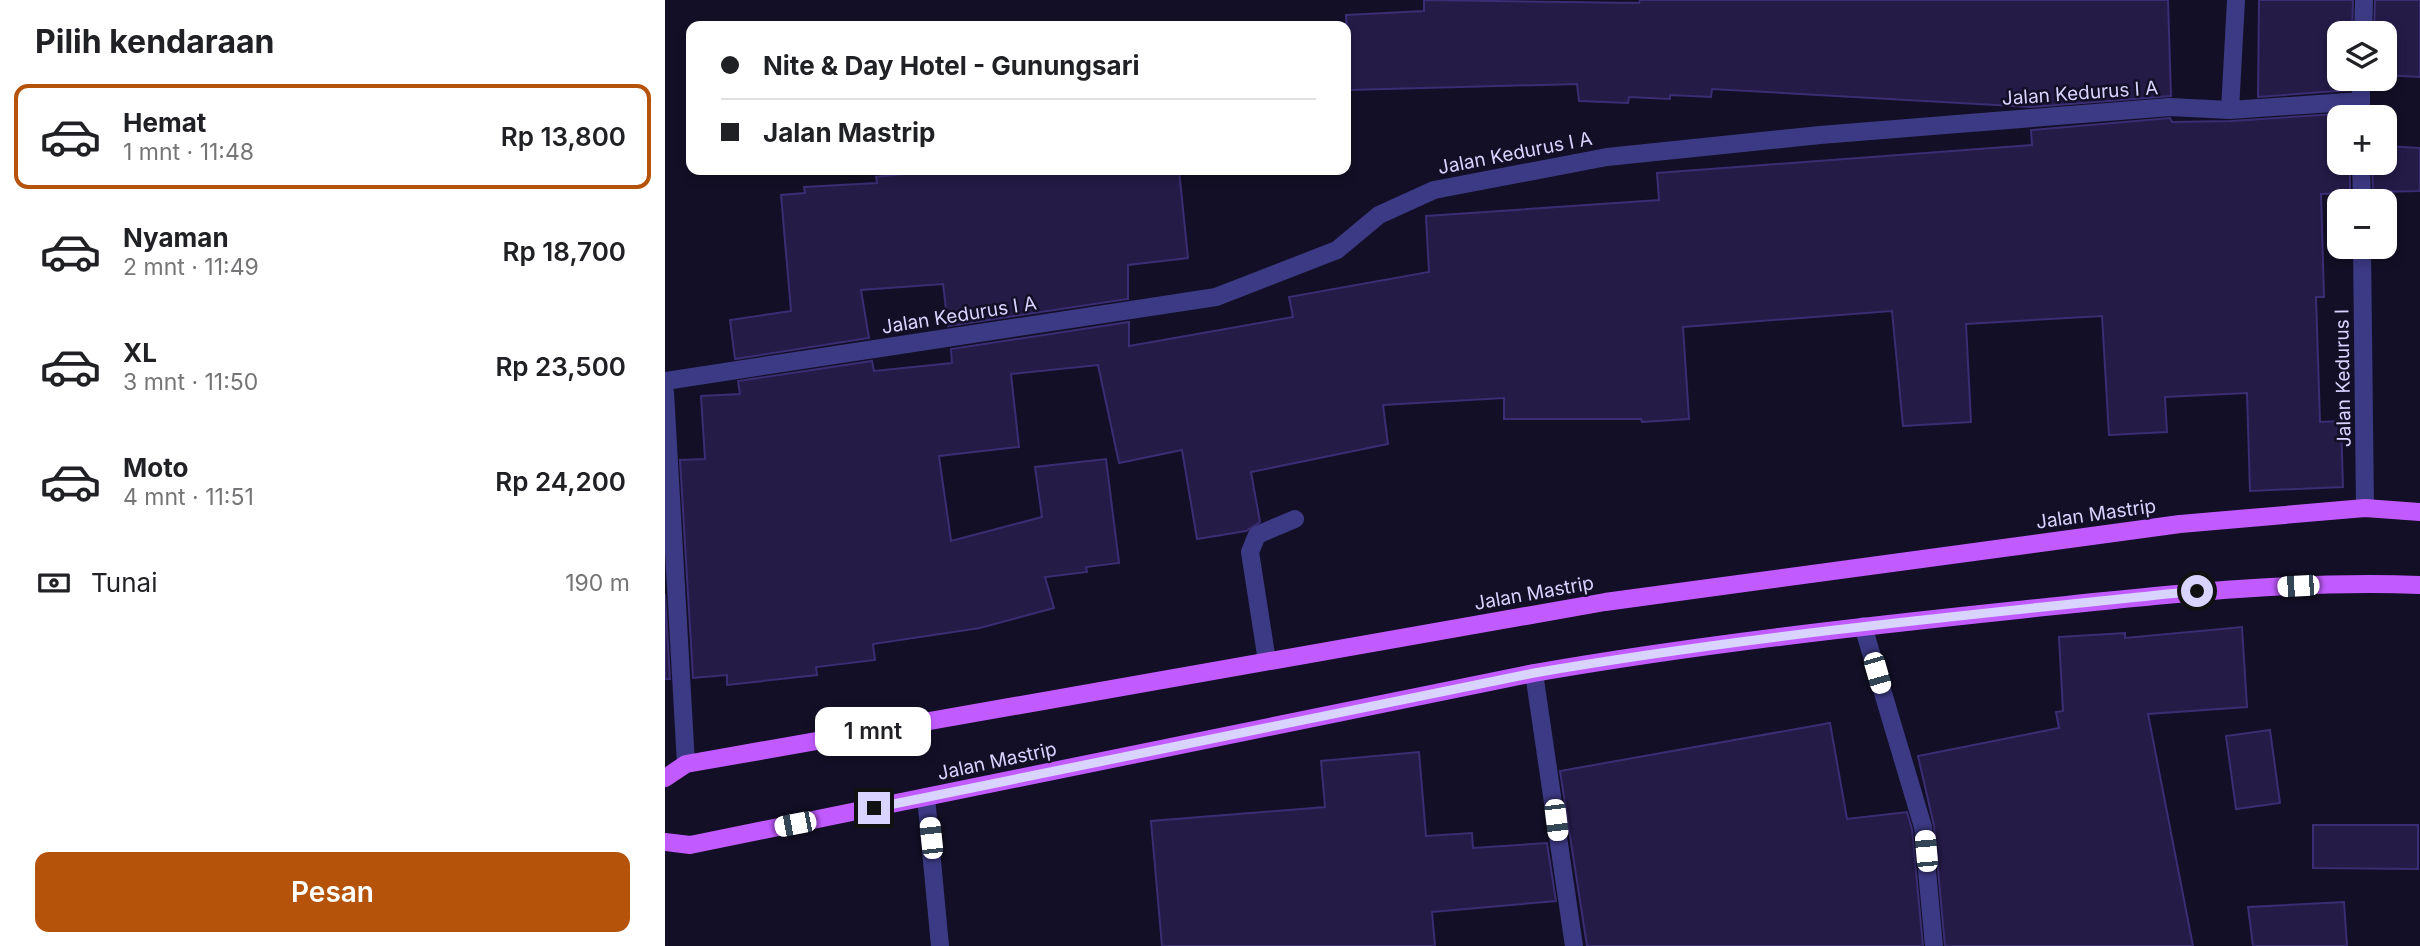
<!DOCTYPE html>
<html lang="id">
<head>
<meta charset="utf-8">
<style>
	:root { --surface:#fff; --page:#f2f2f2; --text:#202124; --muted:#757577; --line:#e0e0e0; --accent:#b45309 }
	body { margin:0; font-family:Inter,sans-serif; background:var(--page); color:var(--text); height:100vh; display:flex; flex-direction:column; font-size:26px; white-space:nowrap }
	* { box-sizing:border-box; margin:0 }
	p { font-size:23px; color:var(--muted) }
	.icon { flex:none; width:38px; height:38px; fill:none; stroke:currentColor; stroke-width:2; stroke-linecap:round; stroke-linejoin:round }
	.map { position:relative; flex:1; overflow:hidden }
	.side { display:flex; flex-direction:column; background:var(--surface); width:665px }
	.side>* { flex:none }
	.banner { position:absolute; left:21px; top:21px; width:665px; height:154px; border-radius:14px; box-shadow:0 4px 10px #0003; display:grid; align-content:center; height:154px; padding:0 35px; background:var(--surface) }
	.controls { position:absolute; left:1662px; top:21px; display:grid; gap:14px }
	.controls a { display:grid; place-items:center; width:70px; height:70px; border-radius:14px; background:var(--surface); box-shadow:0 4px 10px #0003; font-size:35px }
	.end { position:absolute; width:32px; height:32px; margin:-16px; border:9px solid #d9d4ff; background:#111; box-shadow:0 0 0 4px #111 }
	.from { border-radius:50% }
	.bubble { position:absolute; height:49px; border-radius:14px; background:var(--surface); box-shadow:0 4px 10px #0003; font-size:23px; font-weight:600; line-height:49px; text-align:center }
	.car { position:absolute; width:21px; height:42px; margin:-21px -10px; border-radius:9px; box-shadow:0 0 5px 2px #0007; background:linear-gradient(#fff 24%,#345 0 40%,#fff 0 76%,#345 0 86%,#fff 0) }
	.banner b { display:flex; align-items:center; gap:24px; height:66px; font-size:26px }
	.banner b+b { border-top:2px solid var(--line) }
	.banner i { width:18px; height:18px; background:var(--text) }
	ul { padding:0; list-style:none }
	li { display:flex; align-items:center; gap:21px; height:105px; margin:0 14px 10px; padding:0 21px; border:4px solid transparent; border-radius:14px }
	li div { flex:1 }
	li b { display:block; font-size:26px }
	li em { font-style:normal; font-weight:600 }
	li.active { border-color:var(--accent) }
	li>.icon { width:63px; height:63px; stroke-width:1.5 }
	h2 { padding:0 35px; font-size:32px; line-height:84px }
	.pay { display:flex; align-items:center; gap:18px; height:77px; padding:0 35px; font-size:26px }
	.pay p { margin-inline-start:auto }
	.button { display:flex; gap:14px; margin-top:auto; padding:14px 35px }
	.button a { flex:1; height:80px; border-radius:14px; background:var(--accent); color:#fff; font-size:28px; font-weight:600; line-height:80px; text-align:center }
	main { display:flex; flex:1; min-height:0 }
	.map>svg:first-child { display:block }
</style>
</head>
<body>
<main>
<section class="side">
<h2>Pilih kendaraan</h2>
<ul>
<li class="active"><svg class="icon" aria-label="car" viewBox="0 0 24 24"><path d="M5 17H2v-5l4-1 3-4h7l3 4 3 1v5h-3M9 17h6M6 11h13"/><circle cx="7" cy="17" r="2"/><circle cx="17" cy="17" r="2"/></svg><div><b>Hemat</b><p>1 mnt · 11:48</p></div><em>Rp 13,800</em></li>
<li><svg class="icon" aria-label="car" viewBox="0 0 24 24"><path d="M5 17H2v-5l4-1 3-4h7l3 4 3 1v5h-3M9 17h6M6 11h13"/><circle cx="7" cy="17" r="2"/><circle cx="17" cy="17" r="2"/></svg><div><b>Nyaman</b><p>2 mnt · 11:49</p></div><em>Rp 18,700</em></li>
<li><svg class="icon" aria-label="car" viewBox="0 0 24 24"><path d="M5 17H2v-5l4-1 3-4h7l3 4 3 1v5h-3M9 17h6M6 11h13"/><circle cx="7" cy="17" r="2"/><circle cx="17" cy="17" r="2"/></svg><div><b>XL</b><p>3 mnt · 11:50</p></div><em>Rp 23,500</em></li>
<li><svg class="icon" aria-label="car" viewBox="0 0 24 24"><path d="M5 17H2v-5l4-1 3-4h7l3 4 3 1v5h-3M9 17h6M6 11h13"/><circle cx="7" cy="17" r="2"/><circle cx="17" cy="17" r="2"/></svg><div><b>Moto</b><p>4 mnt · 11:51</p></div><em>Rp 24,200</em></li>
</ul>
<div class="pay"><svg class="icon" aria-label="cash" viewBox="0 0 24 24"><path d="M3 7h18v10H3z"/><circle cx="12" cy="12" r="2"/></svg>Tunai<p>190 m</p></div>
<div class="button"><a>Pesan</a></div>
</section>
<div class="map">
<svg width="1755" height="946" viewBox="0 0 1755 946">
	<rect width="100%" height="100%" fill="#130f26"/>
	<path fill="#241b47" stroke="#3b2d73" stroke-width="2" d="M759,0l215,3 1,-3h528l3,96 -140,11 -319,-18 -1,8 -41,-2v4l-41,-2 -1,6 -49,-2 -2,-17 -228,6 -3,-75 78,-4z
		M1594,0h94l-1,33h-12v46h10v11l-92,7z
		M1710,0h45v77l-35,-2v-42h-11z
		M1685,113v4h-10v46h10v30l-29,1 3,103h-8l4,125 21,-1 2,66 -93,4 -3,-98 -82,4 2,35 -58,3 -7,-119 -136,8 5,98 -68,4 -11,-115 -209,16 6,92 -47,3 -1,-3h-137v-21l-121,7 5,39 -137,28 9,50 -14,9 -49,8 -15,-89 -63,13 -21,-98 -87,9 8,73 -80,9 12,85 91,-24 -7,-50 71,-8 13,104 -33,4 1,5 -42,5 9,31 -74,20 -107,16 2,16 -59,7 1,8 -90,10v-10l-34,3 -13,-218 25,-1 -4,-63 39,-2 -2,-13 134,-20 2,10 78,-8 -1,-14 178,-27v24l164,-29 -4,-20 140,-25 -3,-56 233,-16 -2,-27 375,-28 -1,-15 139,-12 2,4 59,-1z
		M1720,146l35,2v43l-47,1 -1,-29h13z
		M274,170h240l9,88 -60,7v34l-180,27 -5,-42 -82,6 8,48 -134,21 -5,-39 61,-9 -10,-116 24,-2 -1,-6 73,-4 -1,-6z
		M0,594l5,85h-5z
		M1577,627l5,80 -99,7 45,232h-248l-11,-120 -16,-70 141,-28 -3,-16 7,-1 -4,-74 66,-4v5z
		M1165,723l17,96 60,-7 5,17 11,117h-336l-27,-175z
		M1605,730l10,73 -44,6 -10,-73z
		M754,752l7,84 46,-3 1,15 74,-5 9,58 -124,11 3,34h-273l-11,-125 174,-14 -4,-46z
		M1648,825h105v44l-105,-1z
		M1679,902l3,44h-94l-5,-39z"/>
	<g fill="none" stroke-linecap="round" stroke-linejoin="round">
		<path stroke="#3d3a85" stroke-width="18" d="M1198,626l60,201 11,119
			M602,661l-17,-109 7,-17 38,-16
			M869,673l40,273
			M261,797l14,149"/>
		<path stroke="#3d3a85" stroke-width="18" d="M1698,33l1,-33
			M1565,110l6,-110
			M1696,117v-38
			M1696,163l1,38
			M1697,247l3,261
			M0,381l551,-84 121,-47 42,-35 55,-25 173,-33 213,-22 350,-28 60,3 131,-9
			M0,392l21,372"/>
		<path stroke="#c25bff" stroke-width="18" d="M0,778l21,-14 919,-162 575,-78 185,-16 55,4
			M0,842l25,3 844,-172c161,-28 322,-46 484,-63 133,-14 268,-30 402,-25"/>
	</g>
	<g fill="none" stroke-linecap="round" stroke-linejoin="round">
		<path stroke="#d9d4ff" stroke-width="9" d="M209,808l660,-135c220,-38 442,-59 663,-82"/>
	</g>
	<g text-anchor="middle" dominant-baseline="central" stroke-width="5" stroke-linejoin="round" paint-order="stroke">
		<g font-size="19" fill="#d9d4ff" stroke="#130f26">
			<text transform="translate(1415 93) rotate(-4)">Jalan Kedurus I A</text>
			<text transform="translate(850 153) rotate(-11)">Jalan Kedurus I A</text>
			<text transform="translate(294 315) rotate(-9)">Jalan Kedurus I A</text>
			<text transform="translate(1678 378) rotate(-91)">Jalan Kedurus I</text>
			<text transform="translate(1431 514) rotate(-8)">Jalan Mastrip</text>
			<text transform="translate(869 593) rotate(-10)">Jalan Mastrip</text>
			<text transform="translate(332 761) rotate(-12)">Jalan Mastrip</text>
		</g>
	</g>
</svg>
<div class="controls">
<a><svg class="icon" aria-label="layers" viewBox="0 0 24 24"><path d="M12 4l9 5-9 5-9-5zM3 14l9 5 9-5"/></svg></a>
<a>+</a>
<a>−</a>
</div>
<i class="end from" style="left:1532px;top:591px"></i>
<i class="end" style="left:209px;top:808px"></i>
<div class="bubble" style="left:150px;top:707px;width:116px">1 mnt</div>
<i class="car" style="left:1633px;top:586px;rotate:267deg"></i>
<i class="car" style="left:1212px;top:673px;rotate:164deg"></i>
<i class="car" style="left:891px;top:820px;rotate:173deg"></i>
<i class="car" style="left:130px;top:824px;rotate:259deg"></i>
<i class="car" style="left:266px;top:838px;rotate:354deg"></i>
<i class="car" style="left:1261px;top:851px;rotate:355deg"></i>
<div class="banner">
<b><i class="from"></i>Nite &amp; Day Hotel - Gunungsari</b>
<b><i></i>Jalan Mastrip</b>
</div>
</div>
</main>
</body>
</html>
